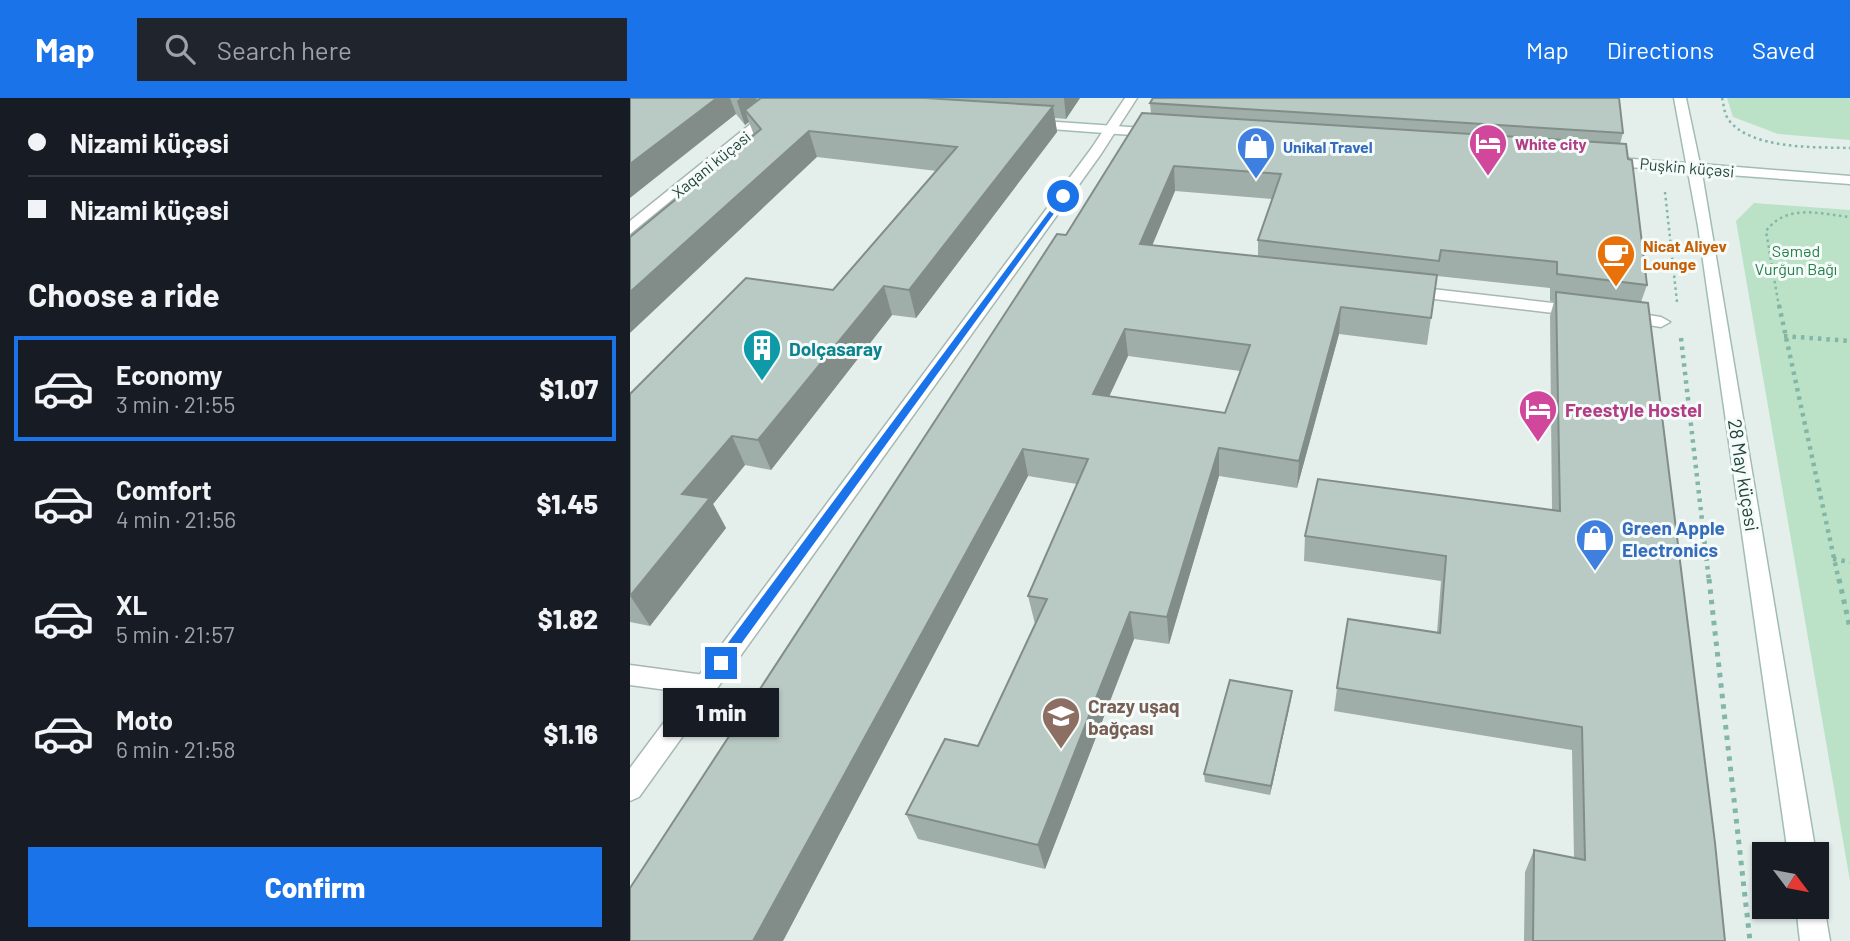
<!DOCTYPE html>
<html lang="en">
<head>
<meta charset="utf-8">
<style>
	:root { --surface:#171b24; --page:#20242c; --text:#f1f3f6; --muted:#9ea1a6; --line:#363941; --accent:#1a73e8 }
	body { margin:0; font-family:Barlow,sans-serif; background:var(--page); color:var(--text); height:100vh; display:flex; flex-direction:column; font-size:26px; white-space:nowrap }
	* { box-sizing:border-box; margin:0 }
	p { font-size:23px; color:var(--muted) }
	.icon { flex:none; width:38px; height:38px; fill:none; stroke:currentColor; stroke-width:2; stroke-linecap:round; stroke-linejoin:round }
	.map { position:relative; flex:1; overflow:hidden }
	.drawer { display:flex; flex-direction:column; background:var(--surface); width:630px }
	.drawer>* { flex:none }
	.banner { display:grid; align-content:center; height:154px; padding:0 28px; background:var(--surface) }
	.needle { width:46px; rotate:122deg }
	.fabs { position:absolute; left:1122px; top:744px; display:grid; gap:14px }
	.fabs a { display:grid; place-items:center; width:77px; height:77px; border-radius:0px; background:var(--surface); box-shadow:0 2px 5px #0004; font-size:35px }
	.end { position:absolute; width:32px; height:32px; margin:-16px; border:9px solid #1a73e8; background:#fff; box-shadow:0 0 0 4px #fff }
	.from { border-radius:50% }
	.bubble { position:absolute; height:49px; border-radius:0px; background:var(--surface); box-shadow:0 2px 5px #0004; font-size:23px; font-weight:800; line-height:49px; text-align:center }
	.banner b { display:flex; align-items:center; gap:24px; height:66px; font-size:26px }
	.banner b+b { border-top:2px solid var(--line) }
	.banner i { width:18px; height:18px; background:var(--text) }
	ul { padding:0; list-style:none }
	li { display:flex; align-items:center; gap:21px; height:105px; margin:0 14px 10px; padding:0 14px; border:4px solid transparent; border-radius:0px }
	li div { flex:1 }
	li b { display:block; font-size:26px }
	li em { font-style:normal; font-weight:800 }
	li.on { border-color:var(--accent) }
	li>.icon { width:63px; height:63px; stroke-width:1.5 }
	h2 { padding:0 28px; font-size:32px; line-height:84px }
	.primary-button { display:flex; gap:14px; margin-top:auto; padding:14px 28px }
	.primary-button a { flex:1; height:80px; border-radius:0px; background:var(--accent); color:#fff; font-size:28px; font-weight:800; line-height:80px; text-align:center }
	header { display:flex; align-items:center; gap:42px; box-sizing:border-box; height:98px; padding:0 35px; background:var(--accent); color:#fff }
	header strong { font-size:33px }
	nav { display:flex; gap:38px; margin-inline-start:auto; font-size:24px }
	.search { width:490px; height:63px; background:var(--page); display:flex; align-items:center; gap:18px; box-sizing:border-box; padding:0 24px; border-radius:0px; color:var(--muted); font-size:26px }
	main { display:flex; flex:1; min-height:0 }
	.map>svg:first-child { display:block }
</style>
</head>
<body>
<header>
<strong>Map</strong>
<div class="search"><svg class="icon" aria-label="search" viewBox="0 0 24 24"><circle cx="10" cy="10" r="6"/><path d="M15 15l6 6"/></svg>Search here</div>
<nav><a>Map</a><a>Directions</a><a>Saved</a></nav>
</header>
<main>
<section class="drawer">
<div class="banner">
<b><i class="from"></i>Nizami küçəsi</b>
<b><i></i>Nizami küçəsi</b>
</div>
<h2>Choose a ride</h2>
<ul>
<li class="on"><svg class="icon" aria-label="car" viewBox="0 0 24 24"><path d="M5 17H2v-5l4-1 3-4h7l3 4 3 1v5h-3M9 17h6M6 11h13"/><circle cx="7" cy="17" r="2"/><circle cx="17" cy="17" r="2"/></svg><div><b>Economy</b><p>3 min · 21:55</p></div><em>$1.07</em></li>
<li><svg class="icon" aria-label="car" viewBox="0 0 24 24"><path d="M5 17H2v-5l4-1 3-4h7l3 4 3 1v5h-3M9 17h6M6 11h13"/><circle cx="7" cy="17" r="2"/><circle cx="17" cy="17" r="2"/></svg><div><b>Comfort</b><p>4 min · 21:56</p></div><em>$1.45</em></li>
<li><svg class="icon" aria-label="car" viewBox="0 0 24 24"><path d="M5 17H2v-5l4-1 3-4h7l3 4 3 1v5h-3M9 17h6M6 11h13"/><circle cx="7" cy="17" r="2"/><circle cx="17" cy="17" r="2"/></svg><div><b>XL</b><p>5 min · 21:57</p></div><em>$1.82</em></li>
<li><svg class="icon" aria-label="car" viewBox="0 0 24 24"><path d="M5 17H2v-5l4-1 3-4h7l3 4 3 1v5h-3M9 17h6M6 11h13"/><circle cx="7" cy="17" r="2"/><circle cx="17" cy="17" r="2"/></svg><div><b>Moto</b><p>6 min · 21:58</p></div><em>$1.16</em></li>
</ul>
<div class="primary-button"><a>Confirm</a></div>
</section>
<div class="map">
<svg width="1220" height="843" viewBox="0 0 1220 843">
	<rect width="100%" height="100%" fill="#e4efeb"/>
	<path fill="#bbe2c7" d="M1097,0h123v42l-72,-6 -45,-17z
		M1124,105l96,7v671l-114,-660z"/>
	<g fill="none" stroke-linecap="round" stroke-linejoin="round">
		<g stroke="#a6b8b3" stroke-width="3">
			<path id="lane" d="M0,567l74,10 9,3 3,7 -3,7 -9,3 -74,-10z"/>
		</g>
		<g stroke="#a6b8b3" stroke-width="3">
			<path id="street" d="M153,0h14l-167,136v-13z
				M495,0h12l-36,56 -462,643 -9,4v-33l461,-619z
				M776,188l173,20 8,5 -8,5 -179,-21 -2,-4z
				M992,213l39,6 9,5 -9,5 -45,-7 -3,-4z"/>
		</g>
		<g stroke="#a1bcb4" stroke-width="3">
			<path id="secondary" d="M1044,0h12l14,66 150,12v8l-148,-11 114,681h-28l-90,-628 -10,-54 -82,-7 -7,-4 7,-4 80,6z
				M399,22l129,9 7,4 -7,4 -134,-10v-6z
				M1186,797l8,11 6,35h-30l-4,-35h20z"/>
		</g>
		<path stroke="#81b6a8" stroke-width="2.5" stroke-dasharray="2.5 3.5" stroke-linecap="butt" d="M1092,0c2,7 2,15 6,21 22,31 89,28 122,29
			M1035,94l12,110
			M1149,209l-13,-76c21,-28 54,-17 84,-14"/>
		<path stroke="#81b6a8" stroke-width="4.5" stroke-dasharray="3.5 5" stroke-linecap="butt" d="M1149,207l60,276
			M1154,238l66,5
			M1051,240l28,243
			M1203,461l17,3"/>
		<path stroke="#81b6a8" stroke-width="5" stroke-dasharray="4.5 6" stroke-linecap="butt" d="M1079,481l41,362
			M1209,481l11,49"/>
		<use href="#lane" fill="#fff" fill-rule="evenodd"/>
		<use href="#street" fill="#fff" fill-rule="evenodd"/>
		<use href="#secondary" fill="#fff" fill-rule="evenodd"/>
	</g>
	<path fill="#9faea9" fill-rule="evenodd" d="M0,0h450l-14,21 -11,-1 2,14 -141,186 -24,-3 -121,155 -26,-5 -32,39 13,24 -76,98 -20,-4v-228l203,-104 104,-119 -120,-14 -63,-22 -5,-13 -4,3 -9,-11z
		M520,5l473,30 -3,11 27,141 -6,17 84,639h-201l1,-69 9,-22 40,8 -2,-108 -238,-39 3,-23 100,-55 4,-52 -137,-20 1,-25 247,-26 -2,-194 4,-14 -4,-1v-13l-113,-12 -10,69 -88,-11 -42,154 -78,-12 -50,168 -35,-5 -89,230 -127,-30 -12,-25 72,-68 57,-122 -7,-28 49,-112 -49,-8 -245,465 283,-706 85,-121zM545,93l98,8 -15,41v16l-106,-11zM498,258l112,15 -15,42 -116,-16z
		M662,593l-1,8 -21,96 -65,-13 -1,-8z"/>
	<path fill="#828d89" d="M87,0h13l6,16 -106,84v-34z
		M110,0h16l5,14 -16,-2 4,12 -4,3 -8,-24z
		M434,0h16l-14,21z
		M423,8l4,26 -141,186 -7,-28z
		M179,33l8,26 -187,176v-41z
		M544,68l1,25 -33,79 -2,-26z
		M254,188l8,29 -121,155 -13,-30z
		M711,209l-2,27 -42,154 2,-27z
		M495,231l3,27 -31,66 -4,-28z
		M102,338l13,29 -32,39 13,24 -76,98 -19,-29 51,-103z
		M589,350v28l-50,168 -2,-27z
		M393,351l5,27 -245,465h-30z
		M500,514l4,27 -89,230 -7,-24z
		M662,593l-1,8 -21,96 1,-9z"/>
	<path fill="#b9cac4" stroke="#828d89" stroke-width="2" fill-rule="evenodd" d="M0,0h87l-87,66z
		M131,0h164l128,8 -144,184 -25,-4 -126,154 -26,-4 -50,58 28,4 -80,98v-202l116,-116 87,12 124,-143 -148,-16 -179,161v-55l131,-108 -16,-19z
		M523,0h466l4,35 -473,-30z
		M512,15l484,31 2,15 4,1 15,125 -90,-11v-12l-116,-12 -2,11 -181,-21 23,-66 -107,-8 -34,78 297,31 -6,43 -90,-11 -42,154 -80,-13 -52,169 -37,-5 -92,233 -132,-31 39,-75 33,7 69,-147 -19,-3 60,-137 -65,-10 -270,492h1h-124v-53l427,-654 9,1zM495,231l125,16 -25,68 -132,-19z
		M926,194l92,11 67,540 10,98h-192l1,-91 51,10 -3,-133 -245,-39 11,-69 92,14 6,-77 -141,-20 13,-57 242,32z
		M600,582l62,11 -21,95 -67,-12z"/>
	<path fill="#1a73e8" d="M433,95l3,4 -341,469h-9v-7z"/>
	<defs>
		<g id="hotel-pin" transform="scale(2.0125)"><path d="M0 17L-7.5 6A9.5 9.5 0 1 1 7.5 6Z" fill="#d1479c" stroke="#f5fbf8"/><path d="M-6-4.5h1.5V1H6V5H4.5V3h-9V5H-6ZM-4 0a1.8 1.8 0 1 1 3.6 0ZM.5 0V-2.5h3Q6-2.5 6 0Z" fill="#fff"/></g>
		<g id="shop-pin" transform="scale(2.0125)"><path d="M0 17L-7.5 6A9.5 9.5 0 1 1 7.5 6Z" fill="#3f7fe0" stroke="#f5fbf8"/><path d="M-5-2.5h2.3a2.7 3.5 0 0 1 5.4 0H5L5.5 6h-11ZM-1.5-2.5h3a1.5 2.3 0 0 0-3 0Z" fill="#fff"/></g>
		<g id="cafe-pin" transform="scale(2.0125)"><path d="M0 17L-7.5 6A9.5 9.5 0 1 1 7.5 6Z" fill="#e8710a" stroke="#f5fbf8"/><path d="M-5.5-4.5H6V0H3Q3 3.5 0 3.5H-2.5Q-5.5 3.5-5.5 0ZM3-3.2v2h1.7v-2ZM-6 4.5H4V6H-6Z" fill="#fff"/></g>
		<g id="building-pin" transform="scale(2.0125)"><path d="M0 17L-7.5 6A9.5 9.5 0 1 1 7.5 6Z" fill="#0f9aa8" stroke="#f5fbf8"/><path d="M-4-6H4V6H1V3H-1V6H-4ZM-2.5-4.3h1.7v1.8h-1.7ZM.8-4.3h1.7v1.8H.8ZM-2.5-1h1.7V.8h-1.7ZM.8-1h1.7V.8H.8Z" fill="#fff"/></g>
		<g id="school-pin" transform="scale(2.0125)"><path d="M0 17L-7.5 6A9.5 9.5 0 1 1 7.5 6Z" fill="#8d6e63" stroke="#f5fbf8"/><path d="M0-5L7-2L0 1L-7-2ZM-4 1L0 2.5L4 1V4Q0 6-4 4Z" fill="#fff"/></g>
	</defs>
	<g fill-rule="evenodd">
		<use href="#hotel-pin" x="858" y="45"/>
		<use href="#shop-pin" x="626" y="48"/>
		<use href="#cafe-pin" x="986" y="156"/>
		<use href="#building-pin" x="132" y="250"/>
		<use href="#hotel-pin" x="908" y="311"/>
		<use href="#shop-pin" x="965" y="440"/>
		<use href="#school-pin" x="431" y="618"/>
	</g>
	<g text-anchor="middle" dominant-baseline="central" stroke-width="6" stroke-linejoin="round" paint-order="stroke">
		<g font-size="16" font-weight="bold" fill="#b23c85" stroke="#f5fbf8" text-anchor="start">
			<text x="885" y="45">White city</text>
		</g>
		<g font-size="16" font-weight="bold" fill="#366cbe" stroke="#f5fbf8" text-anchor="start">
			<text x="653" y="48">Unikal Travel</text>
		</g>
		<g font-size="16" fill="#21433c" stroke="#f5fbf8">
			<text transform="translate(81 66) rotate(-39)">Xaqani küçəsi</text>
			<text transform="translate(1057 69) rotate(5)">Puşkin küçəsi</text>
		</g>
		<g font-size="16" font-weight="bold" fill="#c56008" stroke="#f5fbf8" text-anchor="start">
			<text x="1013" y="147">Nicat Aliyev<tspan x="1013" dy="18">Lounge</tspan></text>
		</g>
		<g font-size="16" fill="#267f4d" stroke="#f5fbf8">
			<text x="1166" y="152">Səməd<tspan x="1166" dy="18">Vurğun Bağı</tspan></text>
		</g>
		<g font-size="19" font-weight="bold" fill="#0d838f" stroke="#f5fbf8" text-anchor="start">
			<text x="159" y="250">Dolçasaray</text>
		</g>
		<g font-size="19" font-weight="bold" fill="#b23c85" stroke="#f5fbf8" text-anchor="start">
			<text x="935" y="311">Freestyle Hostel</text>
		</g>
		<g font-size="19" fill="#21433c" stroke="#f5fbf8">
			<text transform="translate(1114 377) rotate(81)">28 May küçəsi</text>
		</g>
		<g font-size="19" font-weight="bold" fill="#366cbe" stroke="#f5fbf8" text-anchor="start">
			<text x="992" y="429">Green Apple<tspan x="992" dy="22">Electronics</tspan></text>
		</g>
		<g font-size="19" font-weight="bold" fill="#785e54" stroke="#f5fbf8" text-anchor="start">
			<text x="458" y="607">Crazy uşaq<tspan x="458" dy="22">bağçası</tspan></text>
		</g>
	</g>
</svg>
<div class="fabs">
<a><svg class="needle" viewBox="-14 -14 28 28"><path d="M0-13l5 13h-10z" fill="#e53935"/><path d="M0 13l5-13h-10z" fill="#9ea1a6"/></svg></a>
</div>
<i class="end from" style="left:433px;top:98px"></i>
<i class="end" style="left:91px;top:565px"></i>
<div class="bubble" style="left:33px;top:590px;width:116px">1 min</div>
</div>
</main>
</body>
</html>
